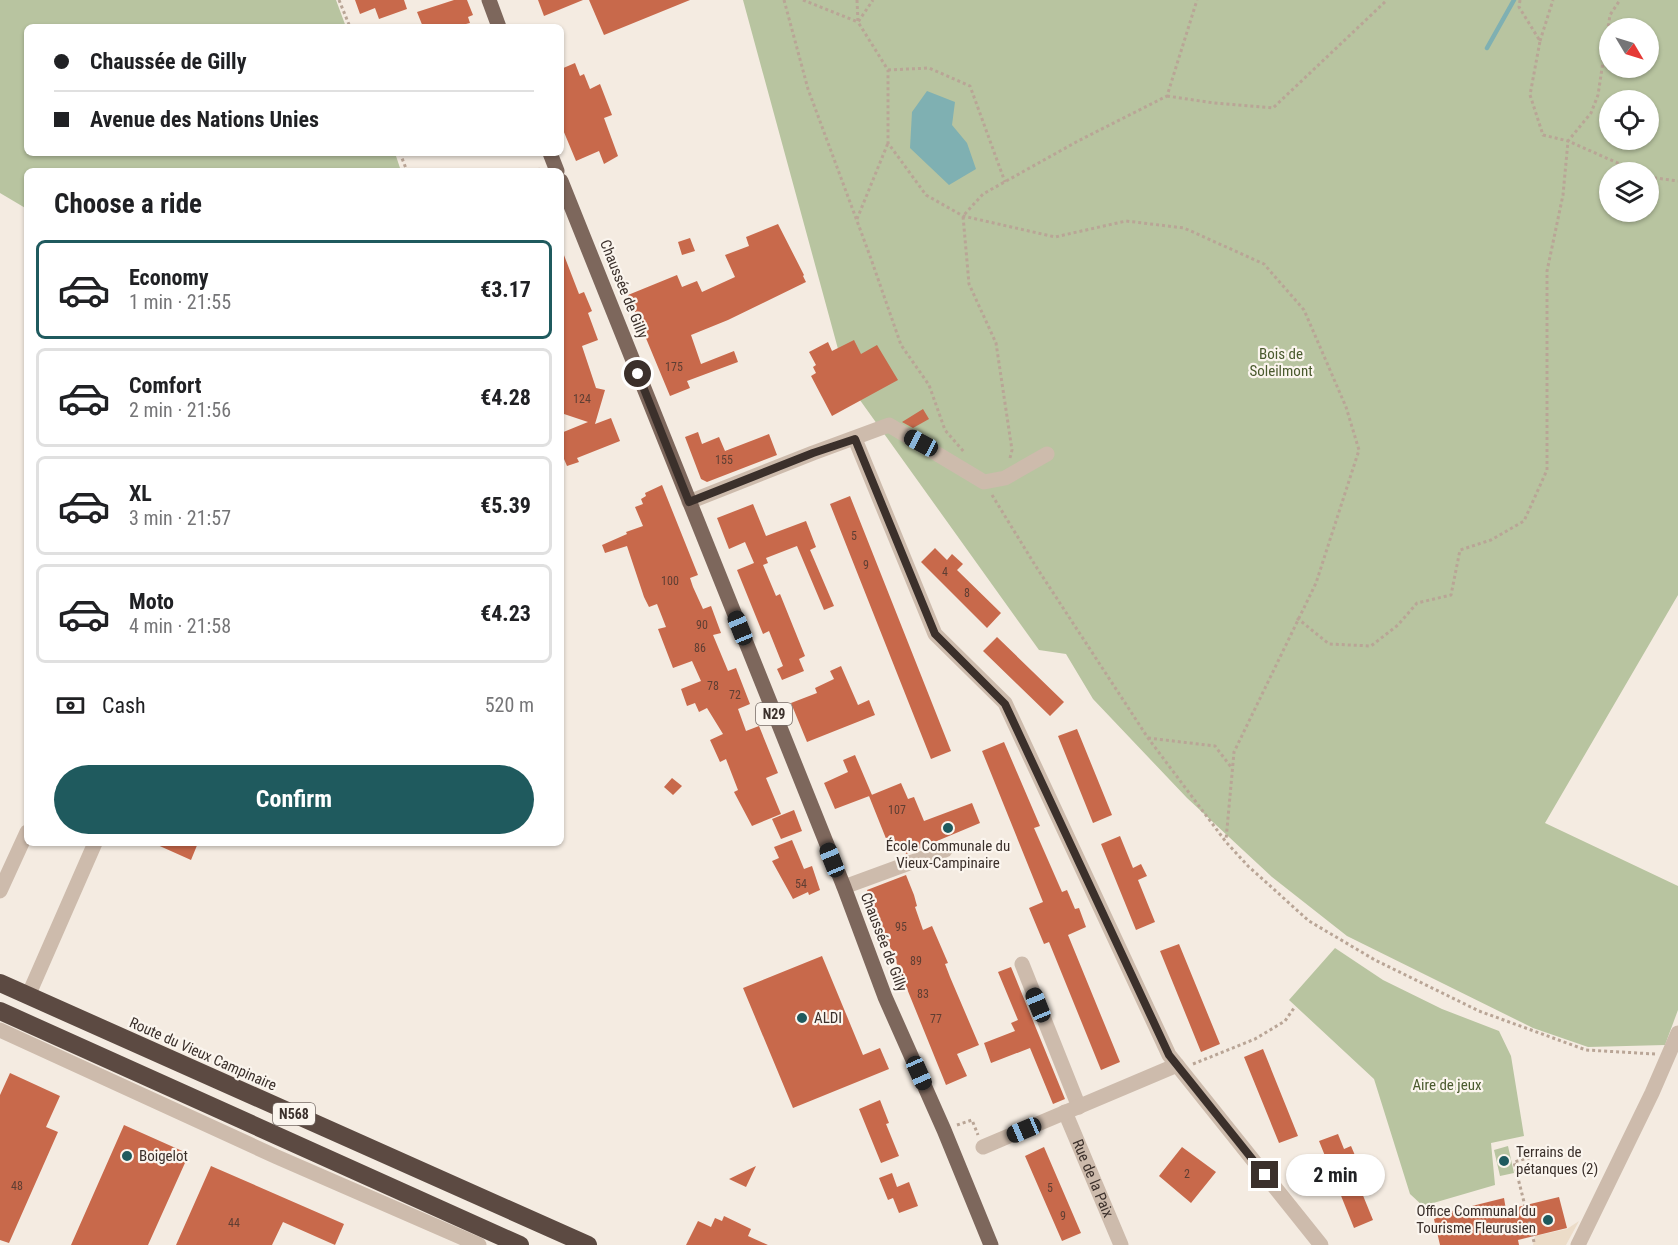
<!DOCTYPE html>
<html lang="en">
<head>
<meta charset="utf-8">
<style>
	:root { --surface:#fff; --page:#f6f6f6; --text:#202124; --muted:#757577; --line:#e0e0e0; --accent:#1f5a5e }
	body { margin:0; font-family:"Roboto Condensed",sans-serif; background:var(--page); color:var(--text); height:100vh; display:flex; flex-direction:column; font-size:22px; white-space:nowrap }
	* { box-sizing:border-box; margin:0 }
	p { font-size:20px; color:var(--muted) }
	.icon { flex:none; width:33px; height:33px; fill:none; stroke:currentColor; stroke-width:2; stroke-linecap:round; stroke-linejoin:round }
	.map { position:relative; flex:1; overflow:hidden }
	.details { position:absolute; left:24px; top:168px; width:540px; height:678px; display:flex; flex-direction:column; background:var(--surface); border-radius:9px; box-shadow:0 2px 4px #0004 }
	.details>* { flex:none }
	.hud { position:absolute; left:24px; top:24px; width:540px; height:132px; border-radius:9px; box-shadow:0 2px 4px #0004; display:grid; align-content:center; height:132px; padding:0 30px; background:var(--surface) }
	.needle { width:39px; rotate:128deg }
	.buttons { position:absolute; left:1599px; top:18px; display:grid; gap:12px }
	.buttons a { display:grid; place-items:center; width:60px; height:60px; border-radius:50%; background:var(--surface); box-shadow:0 2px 4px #0004; font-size:30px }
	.end { position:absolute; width:27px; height:27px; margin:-14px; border:8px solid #3b302b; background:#fff; box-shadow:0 0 0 3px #fff }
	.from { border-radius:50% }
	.bubble { position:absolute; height:42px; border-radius:21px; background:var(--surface); box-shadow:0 2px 4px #0004; font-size:20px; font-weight:700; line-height:42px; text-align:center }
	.car { position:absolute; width:18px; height:36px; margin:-18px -9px; border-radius:8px; box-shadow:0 0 4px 2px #0007; background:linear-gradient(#222 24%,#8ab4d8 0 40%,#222 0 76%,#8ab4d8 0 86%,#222 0) }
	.hud b { display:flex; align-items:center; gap:21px; height:57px; font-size:22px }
	.hud b+b { border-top:2px solid var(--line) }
	.hud i { width:15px; height:15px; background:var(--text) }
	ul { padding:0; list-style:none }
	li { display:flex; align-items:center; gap:18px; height:99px; margin:0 12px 9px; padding:0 18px; border:3px solid var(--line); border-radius:9px }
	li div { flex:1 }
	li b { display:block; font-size:22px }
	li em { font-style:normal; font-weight:700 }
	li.active { border-color:var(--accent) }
	li>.icon { width:54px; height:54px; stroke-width:1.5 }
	h2 { padding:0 30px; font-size:27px; line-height:72px }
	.pay { display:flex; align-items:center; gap:15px; height:66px; padding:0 30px; font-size:22px }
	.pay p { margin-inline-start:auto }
	.cta { display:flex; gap:12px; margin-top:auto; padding:12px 30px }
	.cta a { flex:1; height:69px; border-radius:36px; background:var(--accent); color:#fff; font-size:24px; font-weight:700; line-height:69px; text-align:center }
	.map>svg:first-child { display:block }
</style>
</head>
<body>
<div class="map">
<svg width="1678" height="1245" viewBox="0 0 1678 1245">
	<rect width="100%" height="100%" fill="#f4ebe1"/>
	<path fill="#b8c4a0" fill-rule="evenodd" d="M0,0h336l10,27h-319v126h368l6,18h-374v38l-27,-16z
		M743,0h935v595l-133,228 133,63v124l-13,35 -77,2 -55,-19 -186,-92 -75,-59 -85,-79 -94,-99 -27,-45 -27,-4 -192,-268zM1610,28h38v40h-38zM1610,100h38v40h-38zM1610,172h38v40h-38z
		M1335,948l48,32 59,29 57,22 12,25 13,80 -33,7 4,42 -72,21 -13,-12 -36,-115 -85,-79z
		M1508,1146l6,27 -14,3 -6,-26z"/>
	<path fill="#ecdcc8" d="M1579,1221l-13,24h-33l2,-9 32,-7z"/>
	<path fill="#7fb0b2" d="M927,91l28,11 -3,23 15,18 9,26 -27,16 -39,-37 2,-36z"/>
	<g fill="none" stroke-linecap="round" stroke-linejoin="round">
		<path stroke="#7fb0b2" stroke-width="4.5" d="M1487,48l27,-48"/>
	</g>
	<path fill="#c8694b" d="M355,0h49l3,9 -28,10 -4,-11 -15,6z
		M454,0h13l6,15 -5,2 2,6 -4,1 1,3h-44l-6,-15z
		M538,0h45l-39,16z
		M589,0h101l-86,35z
		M575,63l5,13 4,-2 6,15 10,-5 12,31 -8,3 14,38 -14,8 -5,-13 -23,10 -15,-36v-56z
		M778,224l26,51 -1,1 3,6 -78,38 -37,15 10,29 33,-13 4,11 -51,19 3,7 -20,8 -42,-101 49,-20 5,12 15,-6 5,11 33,-15 -10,-22 24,-9 -3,-9z
		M690,238l5,13 -13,4 -4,-13z
		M562,250l17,44 5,-2 8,19 -4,2 10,27 -16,6 14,42 9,2 -10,34 16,-6 9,23 -43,17 2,4 -12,4 -3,-7 -3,-1v-25l27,-11 -27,-9z
		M854,340l7,14 16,-9 21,35 -66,36 -21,-40 5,-3 -3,-6 3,-2 -7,-13 19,-10 4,9z
		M923,409l6,10 -16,9 -11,-6z
		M698,432l4,12 17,-7 6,14 44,-17 8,21 -70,27 -6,-3 -16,-42z
		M662,485l36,90 -8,3 3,9 10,22 8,-3 10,27 -8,2 15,36 8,-3 14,36 -12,5 8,22 13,-5 19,47 -12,5 15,36 -29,12 -18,-34 4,-2 -12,-31 -6,3 -10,-22 13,-6 -16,-26 -8,4 -4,-9 -8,3 -6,-17 20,-8 -9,-20 -19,7 -15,-39 8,-2 -9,-23 -8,3 -5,-10 -17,-51 -22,7 -3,-8 25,-11 -1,-2 17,-6 -8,-19 8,-3 -2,-5 5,-3 -1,-3z
		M850,496l101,255 -20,8 -101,-255z
		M753,504l13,32 40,-15 10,26 -6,3 24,56 -10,4 -27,-64 -31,12 2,5 -5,2 13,31 4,-2 25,62 -6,3 5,12 -22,9 -5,-11 6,-3 -14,-35 -6,3 -26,-64 17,-7 -9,-21 -16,7 -12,-31z
		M935,548l12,12 5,-6 11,10 -6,6 44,43 -14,15 -66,-66z
		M997,637l67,65 -14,14 -67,-65z
		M841,666l17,39 11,-5 6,15 -68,27 -16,-39 26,-10 -2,-5 19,-9 -4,-8z
		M1077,729l35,86 -19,8 -35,-87z
		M1004,742l36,84 -6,2 28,64 5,-2 8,19 4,-1 7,19 -18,8 52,127 -19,8 -52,-128 -5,2 -15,-36 14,-6 -61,-151z
		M855,755l17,40 -37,14 -11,-26 24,-11 -5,-12z
		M672,778l10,8 -9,9 -9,-8z
		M901,783l7,16 6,-2 10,24 48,-18 8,20 -74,31 -4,-13 -13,5 -20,-50z
		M794,810l8,21 -21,8 -9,-20z
		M1120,836l13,32 8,-4 6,12 -9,4 17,42 -19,8 -35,-86z
		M792,840l12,29 8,-3 8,24 -11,5 -1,-3 -15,7 -21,-38 7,-3 -5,-11z
		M153,843h45l-7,17z
		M906,875l8,20 3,11 -2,1 8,23 9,-4 16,37 -3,1 5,13 29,68 -22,9 10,22 -21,9 -79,-195z
		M1179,944l41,100 -19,8 -41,-101z
		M822,956l41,99 17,-7 9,21 -96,39 -50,-120z
		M1011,967l54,132 -12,5 -23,-56 -39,15 -7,-20 31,-12 -4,-8 7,-3 -20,-48z
		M1263,1049l35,87 -19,7 -35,-86z
		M10,1073l50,23 -14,31 12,5 -49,111 -9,-3v-145z
		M880,1100l9,23 -3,1 13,32 -18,7 -22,-54z
		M124,1125l65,29 -41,91h-77z
		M1338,1134l6,15 7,-3 6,14 -3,1 -1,10 20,49 -19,8 -35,-87z
		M1044,1147l37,86 -19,8 -37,-85z
		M1182,1147l34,25 -25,31 -32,-27z
		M211,1166l133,58 -9,21 -52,-23 -11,23h-96z
		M756,1166l-10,21 -17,-8z
		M892,1173l5,14 12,-5 9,24 -19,7 -6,-15 -5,2 -9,-22z
		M1559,1197l8,31 -49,12 1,5h-79l-6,-26 7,-3 -1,-2 64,-16 2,12z
		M724,1216l27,13 -3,7 20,9h-82l12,-24 13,6 4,-9 7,3z"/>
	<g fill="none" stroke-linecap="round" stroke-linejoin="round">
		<path stroke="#b9a596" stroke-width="3" stroke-dasharray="3 3" stroke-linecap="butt" d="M339,0l11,27
			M784,0l24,89 62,167 31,89 28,40 16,45 19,22
			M803,0l55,22 15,-22
			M857,0l1,22 30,48v73l38,52 37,21 92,21 71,-16 58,7 80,36 40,46 42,97 13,43 -43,133 -82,169 -8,88
			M1520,0l-1,7 21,34 -10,54 13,40 25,6 70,31
			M1540,41l13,-41
			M888,70l41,-2 41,18 35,96
			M1167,96l47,7 59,5 114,-108
			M400,153l7,18
			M531,171l10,-2
			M1648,177l30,4
			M857,219l31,-76
			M1010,458l2,-8 -16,-107 -27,-59 -6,-68 20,-22 95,-53 89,-45 30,-96
			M992,495l43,70 113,173 78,104 22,24 61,55 66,39 104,51 107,39 69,4
			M1297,618l32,26 42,2 27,-21 19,-22 34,-8 9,-45 31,-10 33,-19 23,-51v-199l16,-76 5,-54 23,-28 7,-18 12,-80 10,-15
			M1148,738l67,8 16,21
			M1193,1064l62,-25 30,-18 9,-13
			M957,1125l15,-5 6,15
			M1534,1242l-20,-80 35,-10"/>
		<g stroke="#cdbbac" stroke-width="15">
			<path d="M855,439l80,195 70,69 164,352 152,190"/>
			<path d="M689,502l124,-49 76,-28 95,57 21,-4 42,-24"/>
			<path d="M844,887l101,-37"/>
			<path d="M0,891l27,-59"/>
			<path d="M1022,964l57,143"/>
			<path d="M28,996l67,-153"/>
			<path d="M0,1030l277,127 202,88"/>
			<path id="s1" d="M1065,1112l56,133"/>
			<path d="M983,1147l194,-82"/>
			<path d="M1578,1245l74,-152 26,-60"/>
		</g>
		<path stroke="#7d675c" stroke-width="15" d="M489,0l10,27
			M550,153l7,18
			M561,181l283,706 41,110 59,133 47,115"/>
		<path stroke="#5c4a42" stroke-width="18" d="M0,983l588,262
			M0,1011l520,234"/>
	</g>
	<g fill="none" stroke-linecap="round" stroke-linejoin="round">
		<path stroke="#3b302b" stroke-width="8" d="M638,374l51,128 124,-49 42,-14 80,195 70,70 164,351 96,120"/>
	</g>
	<g fill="#1f5a5e" stroke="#fbf5ee" stroke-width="2">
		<circle cx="948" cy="828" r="6"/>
		<circle cx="802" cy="1018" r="6"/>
		<circle cx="127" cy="1156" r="6"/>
		<circle cx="1504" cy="1161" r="6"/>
		<circle cx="1548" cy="1220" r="6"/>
	</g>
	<g text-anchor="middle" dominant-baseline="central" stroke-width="4.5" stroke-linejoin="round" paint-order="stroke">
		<g font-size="12" fill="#5e3e33">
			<text x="674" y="367">175</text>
			<text x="582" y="399">124</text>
			<text x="724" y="460">155</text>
			<text x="854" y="536">5</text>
			<text x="866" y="565">9</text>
			<text x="945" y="572">4</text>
			<text x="670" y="581">100</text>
			<text x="967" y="593">8</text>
			<text x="702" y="625">90</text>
			<text x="700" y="648">86</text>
			<text x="713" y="686">78</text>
			<text x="735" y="695">72</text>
			<text x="897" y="810">107</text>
			<text x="801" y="884">54</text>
			<text x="901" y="927">95</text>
			<text x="916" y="961">89</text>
			<text x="923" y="994">83</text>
			<text x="936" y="1019">77</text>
			<text x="1187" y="1174">2</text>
			<text x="17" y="1186">48</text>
			<text x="1050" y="1188">5</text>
			<text x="1063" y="1216">9</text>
			<text x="234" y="1223">44</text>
		</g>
		<g fill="#fbf5ee" stroke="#756b66" stroke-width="1.5">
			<rect x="756" y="703" width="36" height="22" rx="4.5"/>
			<rect x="273" y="1103" width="42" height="22" rx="4.5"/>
		</g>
		<g font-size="14" font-weight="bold" fill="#3b302b">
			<text x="774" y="714">N29</text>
			<text x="294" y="1114">N568</text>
		</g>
		<g font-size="15" fill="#3b302b" stroke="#fbf5ee">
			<text transform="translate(624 289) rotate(68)">Chaussée de Gilly</text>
			<text transform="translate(884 942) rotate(69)">Chaussée de Gilly</text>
			<text transform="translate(203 1054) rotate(24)">Route du Vieux Campinaire</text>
			<text stroke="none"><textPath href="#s1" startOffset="72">Rue de la Paix</textPath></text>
		</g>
		<g font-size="15" fill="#4a5a2e" stroke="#fbf5ee">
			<text x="1281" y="354">Bois de<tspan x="1281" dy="17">Soleilmont</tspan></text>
			<text x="1447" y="1085">Aire de jeux</text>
		</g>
		<g font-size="15" fill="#3b302b" stroke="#fbf5ee" text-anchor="start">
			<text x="948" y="846" text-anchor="middle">École Communale du<tspan x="948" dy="17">Vieux-Campinaire</tspan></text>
			<text x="814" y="1018">ALDI</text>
			<text x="1516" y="1152">Terrains de<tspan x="1516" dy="17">pétanques (2)</tspan></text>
			<text x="139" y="1156">Boigelot</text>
			<text x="1536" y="1211" text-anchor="end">Office Communal du<tspan x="1536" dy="17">Tourisme Fleurusien</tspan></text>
		</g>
	</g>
</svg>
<div class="buttons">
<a><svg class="needle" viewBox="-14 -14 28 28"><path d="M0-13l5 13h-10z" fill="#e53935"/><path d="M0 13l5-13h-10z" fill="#757577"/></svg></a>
<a><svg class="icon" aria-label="locate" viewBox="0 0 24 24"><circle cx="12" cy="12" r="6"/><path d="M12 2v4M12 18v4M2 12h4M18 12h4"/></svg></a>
<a><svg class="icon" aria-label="layers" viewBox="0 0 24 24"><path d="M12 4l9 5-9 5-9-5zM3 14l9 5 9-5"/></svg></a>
</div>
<i class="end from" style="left:638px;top:374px"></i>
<i class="end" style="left:1265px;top:1175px"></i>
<div class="bubble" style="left:1286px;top:1154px;width:99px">2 min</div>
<i class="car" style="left:921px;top:443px;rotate:298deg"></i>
<i class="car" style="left:740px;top:628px;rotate:338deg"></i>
<i class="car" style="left:832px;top:860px;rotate:338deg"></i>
<i class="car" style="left:1038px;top:1005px;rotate:338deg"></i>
<i class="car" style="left:919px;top:1073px;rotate:156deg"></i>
<i class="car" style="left:1024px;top:1130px;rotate:247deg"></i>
<div class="hud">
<b><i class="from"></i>Chaussée de Gilly</b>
<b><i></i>Avenue des Nations Unies</b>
</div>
<section class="details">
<h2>Choose a ride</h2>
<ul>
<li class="active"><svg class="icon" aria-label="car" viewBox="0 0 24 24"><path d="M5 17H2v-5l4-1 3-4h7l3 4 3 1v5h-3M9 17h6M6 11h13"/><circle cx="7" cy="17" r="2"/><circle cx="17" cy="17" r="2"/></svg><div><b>Economy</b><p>1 min · 21:55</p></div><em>€3.17</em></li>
<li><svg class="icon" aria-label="car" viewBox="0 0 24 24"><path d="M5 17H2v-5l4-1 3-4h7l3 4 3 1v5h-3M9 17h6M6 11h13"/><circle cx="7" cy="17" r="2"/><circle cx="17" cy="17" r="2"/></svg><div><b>Comfort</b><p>2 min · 21:56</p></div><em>€4.28</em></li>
<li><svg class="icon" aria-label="car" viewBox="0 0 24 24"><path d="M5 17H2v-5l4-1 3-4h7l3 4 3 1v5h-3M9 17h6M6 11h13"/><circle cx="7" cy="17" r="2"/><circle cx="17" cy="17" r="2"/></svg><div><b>XL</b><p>3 min · 21:57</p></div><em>€5.39</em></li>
<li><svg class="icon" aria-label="car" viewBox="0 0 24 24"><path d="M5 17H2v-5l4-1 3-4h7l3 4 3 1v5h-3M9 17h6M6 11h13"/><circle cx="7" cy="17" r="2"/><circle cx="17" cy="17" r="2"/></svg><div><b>Moto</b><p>4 min · 21:58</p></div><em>€4.23</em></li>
</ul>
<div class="pay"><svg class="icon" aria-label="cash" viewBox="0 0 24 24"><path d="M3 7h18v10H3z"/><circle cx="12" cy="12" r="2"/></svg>Cash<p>520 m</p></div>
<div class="cta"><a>Confirm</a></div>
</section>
</div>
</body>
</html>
